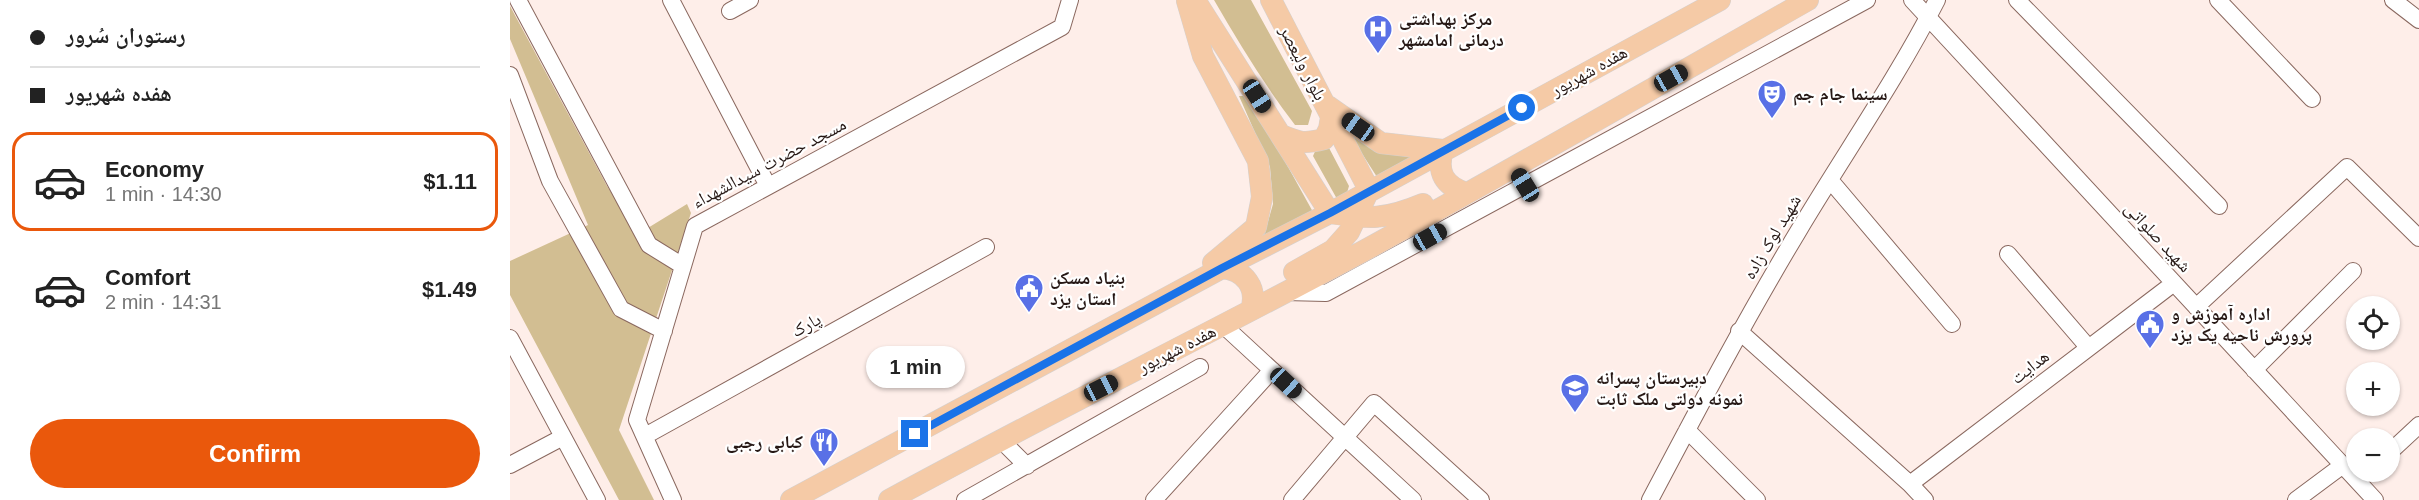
<!DOCTYPE html>
<html lang="en">
<head>
<meta charset="utf-8">
<style>
	:root { --surface:#fff; --page:#f6f6f6; --text:#222; --muted:#767676; --line:#e0e0e0; --accent:#ea580c }
	body { margin:0; font-family:Arial,"Noto Naskh Arabic",sans-serif; background:var(--page); color:var(--text); height:100vh; display:flex; flex-direction:column; font-size:22px; white-space:nowrap }
	* { box-sizing:border-box; margin:0 }
	p { font-size:20px; color:var(--muted) }
	.icon { flex:none; width:33px; height:33px; fill:none; stroke:currentColor; stroke-width:2; stroke-linecap:round; stroke-linejoin:round }
	.map { position:relative; flex:1; overflow:hidden }
	.sheet { display:flex; flex-direction:column; background:var(--surface); width:510px }
	.sheet>* { flex:none }
	.banner { display:grid; align-content:center; height:132px; padding:0 30px; background:var(--surface) }
	.tools { position:absolute; left:1836px; top:296px; display:grid; gap:12px }
	.tools a { display:grid; place-items:center; width:54px; height:54px; border-radius:50%; background:var(--surface); box-shadow:0 2px 4px #0004; font-size:30px }
	.end { position:absolute; width:27px; height:27px; margin:-14px; border:8px solid #1a73e8; background:#fff; box-shadow:0 0 0 3px #fff }
	.from { border-radius:50% }
	.bubble { position:absolute; height:42px; border-radius:21px; background:var(--surface); box-shadow:0 2px 4px #0004; font-size:20px; font-weight:600; line-height:42px; text-align:center }
	.car { position:absolute; width:18px; height:36px; margin:-18px -9px; border-radius:8px; box-shadow:0 0 4px 2px #0007; background:linear-gradient(#222 24%,#8ab4d8 0 40%,#222 0 76%,#8ab4d8 0 86%,#222 0) }
	.banner b { display:flex; align-items:center; gap:21px; height:57px; font-size:22px }
	.banner b+b { border-top:2px solid var(--line) }
	.banner i { width:15px; height:15px; background:var(--text) }
	ul { padding:0; list-style:none }
	li { display:flex; align-items:center; gap:18px; height:99px; margin:0 12px 9px; padding:0 18px; border:3px solid transparent; border-radius:18px }
	li div { flex:1 }
	li b { display:block; font-size:22px }
	li em { font-style:normal; font-weight:600 }
	li.current { border-color:var(--accent) }
	li>.icon { width:54px; height:54px; stroke-width:1.5 }
	.cta { display:flex; gap:12px; margin-top:auto; padding:12px 30px }
	.cta a { flex:1; height:69px; border-radius:36px; background:var(--accent); color:#fff; font-size:24px; font-weight:600; line-height:69px; text-align:center }
	main { display:flex; flex:1; min-height:0 }
	.map>svg:first-child { display:block }
</style>
</head>
<body>
<main>
<section class="sheet">
<div class="banner">
<b><i class="from"></i>رستوران سُرور</b>
<b><i></i>هفده شهریور</b>
</div>
<ul>
<li class="current"><svg class="icon" aria-label="car" viewBox="0 0 24 24"><path d="M5 17H2v-5l4-1 3-4h7l3 4 3 1v5h-3M9 17h6M6 11h13"/><circle cx="7" cy="17" r="2"/><circle cx="17" cy="17" r="2"/></svg><div><b>Economy</b><p>1 min · 14:30</p></div><em>$1.11</em></li>
<li><svg class="icon" aria-label="car" viewBox="0 0 24 24"><path d="M5 17H2v-5l4-1 3-4h7l3 4 3 1v5h-3M9 17h6M6 11h13"/><circle cx="7" cy="17" r="2"/><circle cx="17" cy="17" r="2"/></svg><div><b>Comfort</b><p>2 min · 14:31</p></div><em>$1.49</em></li>
</ul>
<div class="cta"><a>Confirm</a></div>
</section>
<div class="map">
<svg width="1909" height="500" viewBox="0 0 1909 500">
	<rect width="100%" height="100%" fill="#feeee9"/>
	<path fill="#d2be92" d="M704,0h37l61,111 -4,14h-13c-30,-39 -56,-82 -81,-125z
		M0,6l97,180 31,48 49,-30 4,9 -72,217 35,70h-35l-109,-205v-34l78,-36 -78,-186z
		M729,96h7l4,2 63,114 -76,42 28,-22 8,-28 -3,-37z
		M833,124l82,28 -48,25z
		M818,146l21,40 -3,10 -9,3 -24,-43 4,-9z"/>
	<g fill="none" stroke-linecap="round" stroke-linejoin="round">
		<g stroke="#8a685f" stroke-width="18">
			<path id="minor" d="M8,0l131,245 34,21
				M161,0l97,186
				M1402,0l463,500
				M1507,0l202,206
				M1708,0l94,99
				M1883,0l26,20
				M220,11l20,-11
				M0,75l40,106 71,128 43,22
				M1320,180l122,144
				M1498,254l80,93
				M775,292l41,1 541,-293
				M1686,307l151,-140 72,71
				M713,325l190,175
				M1229,331l171,153 15,16
				M0,338l87,162
				M1744,370l99,-99
				M1177,430l70,70
				M135,436l341,-189
				M490,439l27,27
				M1880,452l29,-27
				M0,465l53,-28
				M1400,484l264,-201
				M163,500l-36,-80 58,-194 367,-199 8,-27
				M455,500l235,-133
				M644,500l118,-130
				M782,500l82,-97 107,97
				M1140,500c48,-91 96,-182 149,-270 46,-77 97,-150 138,-230
				M1786,500l47,-35"/>
		</g>
		<g stroke="#d4d1d0" stroke-width="22">
			<path id="major" d="M685,0l135,213c39,6 55,7 93,-9
				M761,0l98,190 -20,42 -16,18 -39,22
				M677,1l16,55 55,105 4,36 -6,30 -43,36
				M818,106l53,37 62,7c-7,23 2,36 23,43
				M771,135c19,8 23,9 43,4l5,-10 2,-12
				M712,268c23,2 36,20 29,42
				M281,500l431,-232 108,-55 390,-213
				M379,500c159,-87 321,-166 480,-252 147,-81 293,-165 439,-248"/>
		</g>
		<use href="#minor" stroke="#fff" stroke-width="16"/>
		<use href="#major" stroke="#f5caa6" stroke-width="21"/>
	</g>
	<g fill="none" stroke-linecap="round" stroke-linejoin="round">
		<path stroke="#1a73e8" stroke-width="8" d="M405,434l307,-166 108,-55 192,-105"/>
	</g>
	<defs>
		<g id="hospital-pin" transform="scale(1.5)"><path d="M0 17L-7.5 6A9.5 9.5 0 1 1 7.5 6Z" fill="#5970e6" stroke="#fff"/><path d="M-5-5h3v3.5h4V-5h3V5h-3V1.5h-4V5h-3Z" fill="#fff"/></g>
		<g id="theatre-pin" transform="scale(1.5)"><path d="M0 17L-7.5 6A9.5 9.5 0 1 1 7.5 6Z" fill="#5970e6" stroke="#fff"/><path d="M-5-5.5Q0-4 5-5.5V0Q5 5 0 6Q-5 5-5 0ZM-3.3-2.5H-1v1.5H-3.3ZM1-2.5H3.3v1.5H1ZM-2.8 1Q0 5.5 2.8 1Z" fill="#fff"/></g>
		<g id="civic-pin" transform="scale(1.5)"><path d="M0 17L-7.5 6A9.5 9.5 0 1 1 7.5 6Z" fill="#5970e6" stroke="#fff"/><path d="M-.6-6.5H3V-4.5H.6V-3L4-1V1h2V6H-6V1h2V-1L-.6-3ZM-1.2 2.5V6h2.4V2.5Z" fill="#fff"/></g>
		<g id="school-pin" transform="scale(1.5)"><path d="M0 17L-7.5 6A9.5 9.5 0 1 1 7.5 6Z" fill="#5970e6" stroke="#fff"/><path d="M0-5L7-2L0 1L-7-2ZM-4 1L0 2.5L4 1V4Q0 6-4 4Z" fill="#fff"/></g>
		<g id="restaurant-pin" transform="scale(1.5)"><path d="M0 17L-7.5 6A9.5 9.5 0 1 1 7.5 6Z" fill="#5970e6" stroke="#fff"/><path d="M-5-6h1v4h1v-4h1v4h1v-4h1v5L-1.5 .5V6h-2V.5L-5-1ZM5-6V6H3V1.5H1.5Q1.5-4 5-6Z" fill="#fff"/></g>
	</defs>
	<g fill-rule="evenodd">
		<use href="#hospital-pin" x="868" y="29"/>
		<use href="#theatre-pin" x="1262" y="94"/>
		<use href="#civic-pin" x="519" y="288"/>
		<use href="#civic-pin" x="1640" y="324"/>
		<use href="#school-pin" x="1065" y="388"/>
		<use href="#restaurant-pin" x="314" y="442"/>
	</g>
	<g text-anchor="middle" dominant-baseline="central" stroke-width="4.5" stroke-linejoin="round" paint-order="stroke">
		<g font-size="18" font-weight="bold" fill="#261815" stroke="#fff" text-anchor="start">
			<text x="889" y="19">مرکز بهداشتی<tspan x="889" dy="21">درمانی امامشهر</tspan></text>
			<text x="1283" y="94">سینما جام جم</text>
			<text x="540" y="278">بنیاد مسکن<tspan x="540" dy="21">استان یزد</tspan></text>
			<text x="1661" y="314">اداره آموزش و<tspan x="1661" dy="21">پرورش ناحیه یک یزد</tspan></text>
			<text x="1086" y="378">دبیرستان پسرانه<tspan x="1086" dy="21">نمونه دولتی ملک ثابت</tspan></text>
			<text x="293" y="442" text-anchor="end">کبابی رجبی</text>
		</g>
		<g font-size="18" fill="#261815" stroke="#fff">
			<text transform="translate(793 63) rotate(63)">بلوار ولیعصر</text>
			<text transform="translate(1079 71) rotate(-29)">هفده شهریور</text>
			<text transform="translate(259 163) rotate(-28)">مسجد حضرت سیدالشهداء</text>
			<text transform="translate(1262 237) rotate(-59)">شهید لوک زاده</text>
			<text transform="translate(1648 237) rotate(47)">شهید صلواتی</text>
			<text transform="translate(296 325) rotate(-29)">پارک</text>
			<text transform="translate(667 349) rotate(-27)">هفده شهریور</text>
			<text transform="translate(1520 367) rotate(-38)">هدایت</text>
		</g>
	</g>
</svg>
<div class="tools">
<a><svg class="icon" aria-label="locate" viewBox="0 0 24 24"><circle cx="12" cy="12" r="6"/><path d="M12 2v4M12 18v4M2 12h4M18 12h4"/></svg></a>
<a>+</a>
<a>−</a>
</div>
<i class="end from" style="left:1012px;top:108px"></i>
<i class="end" style="left:405px;top:434px"></i>
<div class="bubble" style="left:356px;top:346px;width:99px">1 min</div>
<i class="car" style="left:1161px;top:78px;rotate:61deg"></i>
<i class="car" style="left:747px;top:96px;rotate:147deg"></i>
<i class="car" style="left:848px;top:127px;rotate:305deg"></i>
<i class="car" style="left:1015px;top:185px;rotate:328deg"></i>
<i class="car" style="left:920px;top:237px;rotate:61deg"></i>
<i class="car" style="left:776px;top:383px;rotate:133deg"></i>
<i class="car" style="left:591px;top:388px;rotate:63deg"></i>
</div>
</main>
</body>
</html>
